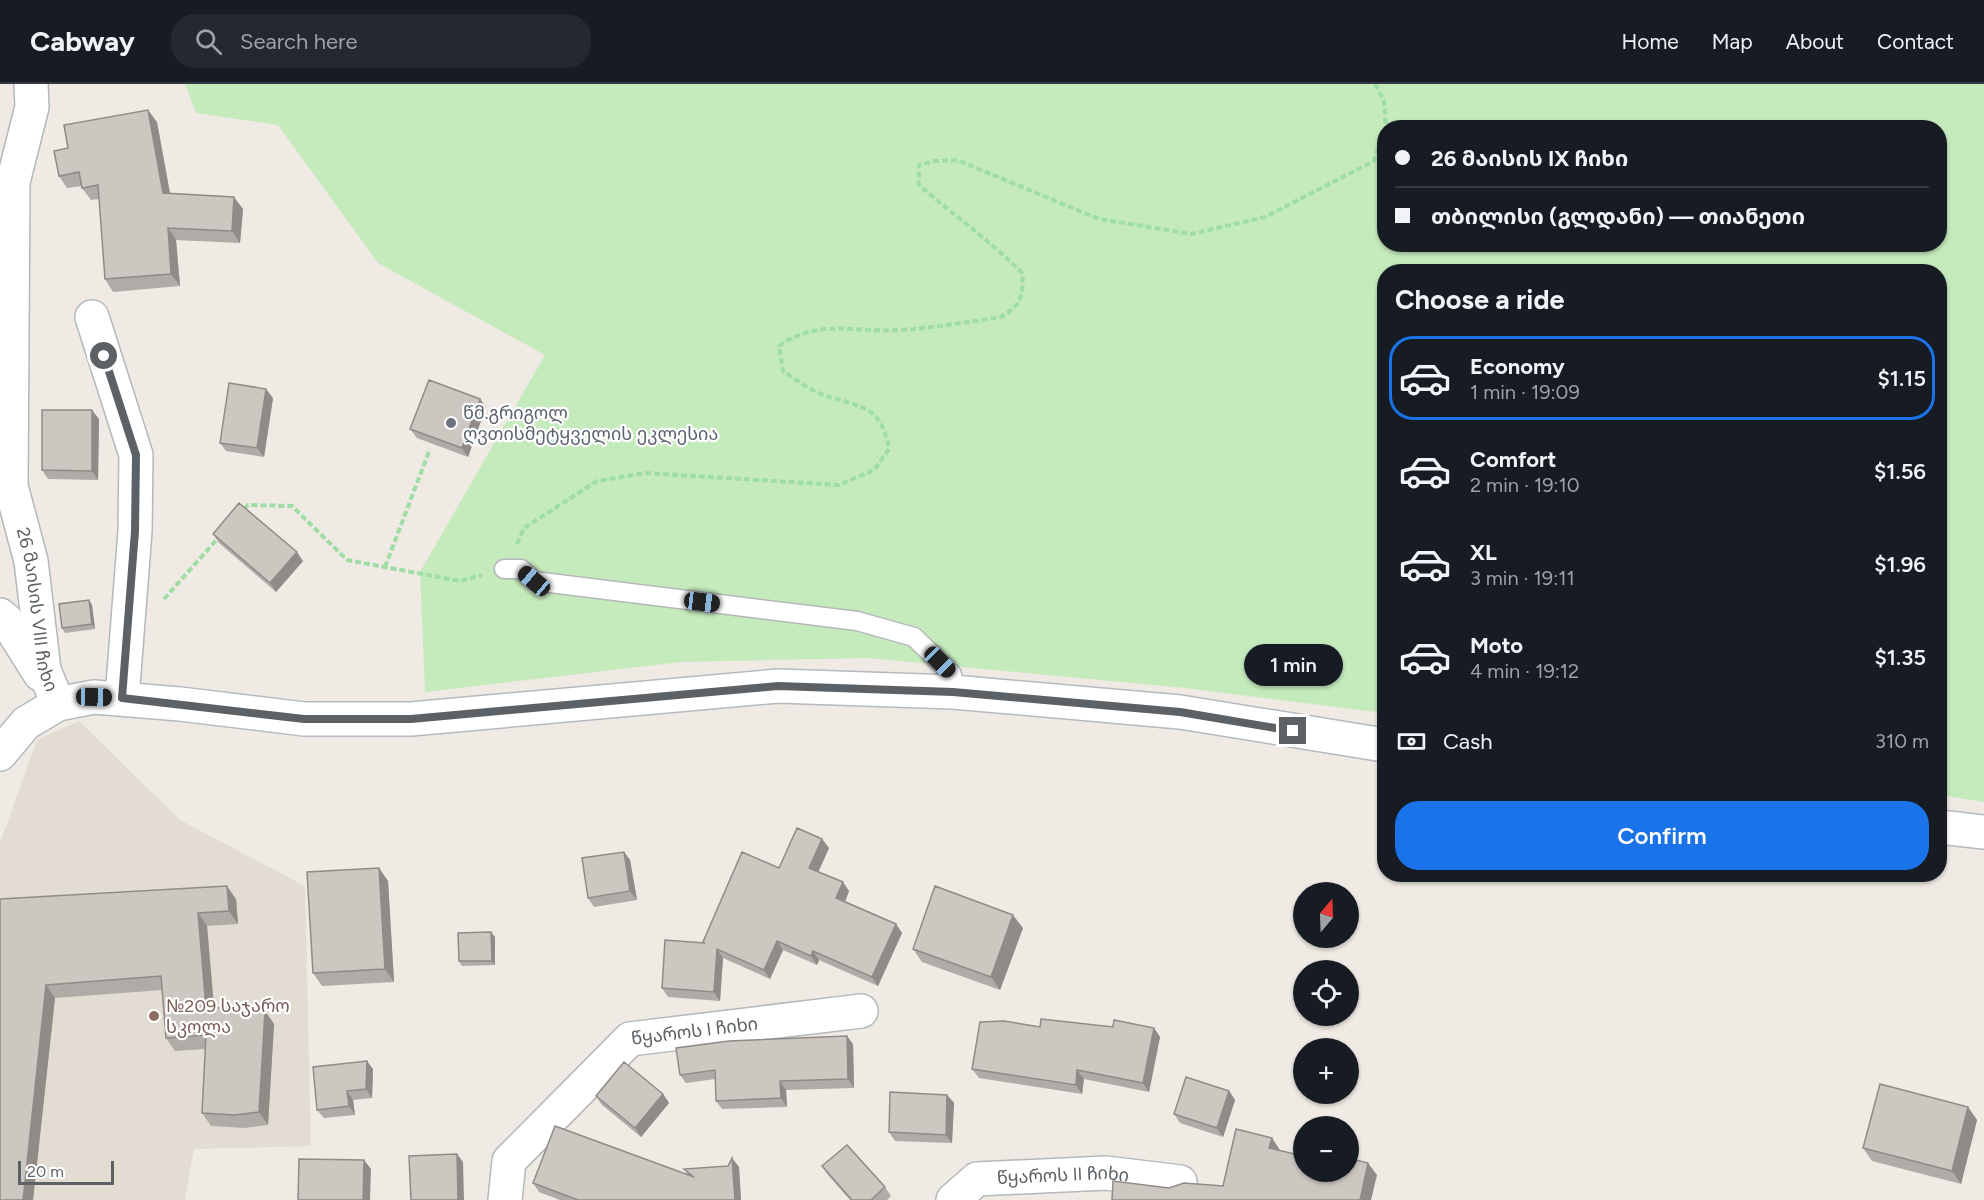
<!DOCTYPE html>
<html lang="en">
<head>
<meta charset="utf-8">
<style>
	:root { --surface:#171b24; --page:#242831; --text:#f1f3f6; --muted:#9ea1a6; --line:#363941; --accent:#1a73e8 }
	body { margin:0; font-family:Figtree,"Noto Sans Georgian",sans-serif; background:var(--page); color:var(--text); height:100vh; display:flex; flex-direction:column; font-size:22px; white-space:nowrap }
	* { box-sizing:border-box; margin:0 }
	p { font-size:20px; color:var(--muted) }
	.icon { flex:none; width:33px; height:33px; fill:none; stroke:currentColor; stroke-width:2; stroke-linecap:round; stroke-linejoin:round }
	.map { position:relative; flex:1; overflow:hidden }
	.details { position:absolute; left:1377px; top:180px; width:570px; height:618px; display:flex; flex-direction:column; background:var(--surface); border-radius:24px; box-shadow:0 2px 4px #0004 }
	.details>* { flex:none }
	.top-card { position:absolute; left:1377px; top:36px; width:570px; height:132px; border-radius:24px; box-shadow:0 2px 4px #0004; display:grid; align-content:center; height:132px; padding:0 18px; background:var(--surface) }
	.needle { width:39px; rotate:19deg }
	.buttons { position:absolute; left:1293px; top:798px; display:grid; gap:12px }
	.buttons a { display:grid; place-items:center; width:66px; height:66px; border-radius:50%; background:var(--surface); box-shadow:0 2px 4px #0004; font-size:30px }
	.scale { position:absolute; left:18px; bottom:15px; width:96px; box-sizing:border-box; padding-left:6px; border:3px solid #5b6165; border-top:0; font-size:16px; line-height:21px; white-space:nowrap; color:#5b6165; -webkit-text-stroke:4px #fff; paint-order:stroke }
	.end { position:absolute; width:27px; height:27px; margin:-14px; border:8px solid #5b6165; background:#fff; box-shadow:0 0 0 3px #fff }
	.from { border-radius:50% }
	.bubble { position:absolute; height:42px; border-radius:21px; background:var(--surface); box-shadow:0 2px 4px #0004; font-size:20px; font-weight:600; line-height:42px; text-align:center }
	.car { position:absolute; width:18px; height:36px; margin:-18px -9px; border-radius:8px; box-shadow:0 0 4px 2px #0007; background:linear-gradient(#222 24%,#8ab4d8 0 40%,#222 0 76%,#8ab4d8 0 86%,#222 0) }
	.top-card b { display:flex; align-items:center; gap:21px; height:57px; font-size:22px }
	.top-card b+b { border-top:2px solid var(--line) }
	.top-card i { width:15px; height:15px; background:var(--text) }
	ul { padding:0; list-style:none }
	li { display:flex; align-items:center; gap:18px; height:84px; margin:0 12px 9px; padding:0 6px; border:3px solid transparent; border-radius:24px }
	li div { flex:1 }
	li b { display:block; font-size:22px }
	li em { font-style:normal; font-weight:600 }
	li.selected { border-color:var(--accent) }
	li>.icon { width:54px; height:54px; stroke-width:1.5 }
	h2 { padding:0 18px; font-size:27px; line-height:72px }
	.pay { display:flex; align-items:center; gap:15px; height:66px; padding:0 18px; font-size:22px }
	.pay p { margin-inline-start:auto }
	.button { display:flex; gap:12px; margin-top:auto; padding:12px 18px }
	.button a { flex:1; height:69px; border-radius:24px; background:var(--accent); color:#fff; font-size:24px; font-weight:600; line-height:69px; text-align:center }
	header { display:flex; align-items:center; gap:36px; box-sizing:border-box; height:84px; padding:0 30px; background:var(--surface); border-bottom:2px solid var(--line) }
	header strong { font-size:28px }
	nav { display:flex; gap:33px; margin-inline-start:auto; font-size:21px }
	.search { width:420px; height:54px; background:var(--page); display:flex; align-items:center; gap:15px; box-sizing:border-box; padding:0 21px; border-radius:24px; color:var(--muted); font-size:22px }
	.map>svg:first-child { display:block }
</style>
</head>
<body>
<header>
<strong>Cabway</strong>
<div class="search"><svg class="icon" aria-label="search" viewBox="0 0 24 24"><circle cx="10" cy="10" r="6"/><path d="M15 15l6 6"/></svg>Search here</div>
<nav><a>Home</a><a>Map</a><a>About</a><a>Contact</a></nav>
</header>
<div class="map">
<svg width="1984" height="1116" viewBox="0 0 1984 1116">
	<rect width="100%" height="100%" fill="#efeae3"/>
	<path fill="#e2dcd3" d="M79,637l101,99 125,66 6,260 -117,3 -9,51h-185v-357l37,-103z"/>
	<path fill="#c5eabc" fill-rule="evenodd" d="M185,0h1799v718l-44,-7v-523h-556v441l-199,-25 -317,-30 -187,4 -256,30 -5,-120 125,-217 -167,-92 -100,-138 -82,-12zM1384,44h556v116h-556z"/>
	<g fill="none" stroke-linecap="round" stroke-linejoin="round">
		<g stroke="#b4b8bb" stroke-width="21">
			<path id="lane" d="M504,485h17l13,12 323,40 57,16 38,37 1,18"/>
		</g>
		<g stroke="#b4b8bb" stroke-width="36">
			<g id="street">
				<path id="s1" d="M31,0l1,23 -19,75 -2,304 20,75 13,109 14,34"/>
				<path d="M92,233l44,138 -1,76 -13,167"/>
				<path d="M0,531l6,5 34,54"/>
				<path id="s2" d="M505,1116l4,-39 121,-122 231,-28"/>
				<path id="s3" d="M953,1116l24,-21 129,-6 74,9"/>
			</g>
		</g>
		<g stroke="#b4babf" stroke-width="36">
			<path id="secondary" d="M0,670l26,-31 32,-19 36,-7 86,7 124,15h107l367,-33 175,6 227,20 204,33
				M1940,743l44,5"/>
		</g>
		<path stroke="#9edda3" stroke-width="4" stroke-dasharray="6 3" stroke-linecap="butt" d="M1375,0l9,17 2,27
			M244,425l4,-4 44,1 55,54 113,21 22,-6
			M517,460l7,-16 73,-47 49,-8 193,12 35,-15 15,-21c-8,-48 -33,-41 -70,-56 -13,-5 -25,-15 -36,-22l-4,-25c39,-28 76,-13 120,-16 34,-2 68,-8 102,-13 21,-12 21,-20 22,-43 -32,-33 -70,-59 -104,-89v-20l16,-4 22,-1 142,59 93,15 73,-17 109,-56 10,-30
			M385,483l45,-118
			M164,515l55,-62"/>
		<use href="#lane" stroke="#fff" stroke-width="18"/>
		<use href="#street" stroke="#fff" stroke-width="33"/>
		<use href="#secondary" stroke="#fff" stroke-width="33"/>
	</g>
	<path fill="#afaba6" d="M157,38l13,71 73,16 -3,34 -64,-3 4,46 -67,6 -8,-13 -6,-80 -8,1 -9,-12v-2l-15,2 -8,-12z
		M273,314l-9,59 -38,-6 -6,-8z
		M480,315l6,8 -18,50 -51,-19 -7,-9z
		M99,335l-1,61 -50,-1 -6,-9z
		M213,450l90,27 -27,31 -57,-49z
		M89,516l3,5 3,24 -30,4 -3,-5z
		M822,755l7,9 -11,24 31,19 -4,10 51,23 6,9 -24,53 -59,-26 -2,5 -34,-15 -13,29 -47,-21 -3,43 -52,-4 -6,-9 41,-45 76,-75z
		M624,768l6,8 7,40 -43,7 -6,-9z
		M379,784l9,13 6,101 -72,4 -9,-13z
		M0,815h236l2,25 -31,2 7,81 51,4 9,13 -6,101 -24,3 -33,-2 -9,-13 4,-64 -31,2 -9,-13 -4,-48 -107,8 -22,202h-33z
		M1023,844l-23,62 -78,-28 -9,-13z
		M495,853v28l-33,1 -3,-5z
		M1040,943h73l41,1 6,9 -11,55 -65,-13 -2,15 -103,-16 -7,-9z
		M853,960l1,44 -68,2 1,17 -65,2 -6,-8 -1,-22 -29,4 -6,-8z
		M373,985l-1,29 -19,2 2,15 -31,3 -7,-8z
		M1229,1007l6,9 -12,37 -43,-14 -6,-9z
		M663,1010l6,9 -28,34 -39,-32 -6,-9z
		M947,1011l7,8 -2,40 -57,-2 -6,-9z
		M1968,1023l9,13 -16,64 -89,-23 -9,-13z
		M732,1074l7,9 2,33h-181l-21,-8 -6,-9 155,-8 -4,-6 44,-3z
		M822,1082l63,21 6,9 -4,4h-37l-22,-25z"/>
	<path fill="#8f8b87" d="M148,26l9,12 15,83 -9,-12z
		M234,113l9,12 -3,34 -8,-12z
		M168,144l8,12 4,46 -9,-12z
		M266,305l7,9 -9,59 -7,-9z
		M480,315l6,8 -18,50 -6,-9z
		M92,326l7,9 -1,61 -6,-9z
		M297,468l6,9 -27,31 -6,-9z
		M89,516l3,5 3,24 -3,-5z
		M822,755l7,9 -13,29 -7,-9z
		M624,768l6,8 7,40 -7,-9z
		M379,784l9,13 6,101 -9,-13z
		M843,798l6,9 -6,16 -7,-9z
		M227,802l9,13 2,25 -9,-13z
		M198,829l9,13 8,94 -9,-13z
		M1013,831l10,13 -23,62 -9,-13z
		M896,840l6,9 -24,53 -6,-9z
		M491,848l4,5v28l-3,-4z
		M777,857l6,9 -13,29 -6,-9z
		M717,865l6,9 -3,43 -6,-9z
		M813,867l6,9 -2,5 -6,-9z
		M46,901l9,13 -22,202h-10z
		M265,927l9,13 -6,101 -9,-13z
		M1154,944l6,9 -11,55 -6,-9z
		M847,952l6,8 1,44 -6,-9z
		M367,977l6,8 -1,29 -6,-9z
		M1077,986l7,9 -2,15 -6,-9z
		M780,997l6,9 1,17 -6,-9z
		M347,1007l6,9 2,15 -6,-9z
		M1229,1007l6,9 -12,37 -6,-9z
		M663,1010l6,9 -28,34 -6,-9z
		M947,1011l7,8 -2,40 -6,-8z
		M1968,1023l9,13 -16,64 -9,-13z
		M1272,1054l8,12 -11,-2z
		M457,1070l6,8 1,38h-6z
		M732,1074l7,9 2,33h-6z
		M364,1076l7,9 -1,31h-7z
		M1368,1079l9,12 -6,25h-11z"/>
	<path fill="#ccc7c1" stroke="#8f8b87" stroke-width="1.5" d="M148,26l15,83 71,4 -2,34 -64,-3 3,46 -66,5 -7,-94 -16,3 -3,-16 -20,4 -5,-25 14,-3 -4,-23z
		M429,296l51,19 -18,49 -52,-19z
		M229,299l37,6 -9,59 -37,-5z
		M42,326h50v61l-50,-1z
		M239,419l58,49 -27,31 -57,-49z
		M89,516l3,24 -30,4 -3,-24z
		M797,744l25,11 -13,29 34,14 -7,16 60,26 -24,53 -59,-26 -2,5 -34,-15 -13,29 -47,-21 -3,43 -52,-4 3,-48 40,3 -2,-1 39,-90 37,16z
		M624,768l6,39 -42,7 -6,-40z
		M379,784l6,101 -72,4 -6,-101z
		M227,802l2,25 -31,2 8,94 59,4 -6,101 -24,3 -33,-2 4,-78 -40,3 -5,-62 -115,9 -23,215h-23v-301z
		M935,802l78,29 -22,62 -78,-28z
		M491,848l1,29h-33l-1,-28z
		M1041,935l72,8 1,-7 40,8 -11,55 -66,-13 -1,15 -104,-16 8,-47 24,-1 36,6z
		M847,952l1,43 -68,2 1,17 -65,3 -1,-31 -35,5 -4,-27 53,-7z
		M367,977l-1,28 -19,2 2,15 -32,4 -4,-43z
		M624,978l39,32 -28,34 -39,-32z
		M1186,993l43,14 -12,37 -43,-14z
		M1880,1000l88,23 -16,64 -89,-23z
		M890,1008l57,3 -1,40 -57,-3z
		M555,1042l139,51 -10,-8 44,-3 4,-8 3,42h-157l-45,-17z
		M1236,1045l36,9 -3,10 35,8v16h44v-14l20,5 -8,37h-248l1,-19 56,7 15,-5 39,3z
		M847,1061l38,42 -14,13h-19l-30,-34z
		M457,1070l1,46h-47l-2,-44z
		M299,1075l65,1 -1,40h-65z"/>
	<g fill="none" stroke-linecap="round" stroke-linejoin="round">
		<path stroke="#5b6165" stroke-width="8" d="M104,272l32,99 -1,76 -13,167 182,21h107l367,-33 175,6 227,20 113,19"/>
	</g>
	<circle fill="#6b7280" stroke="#fff" stroke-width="2" cx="451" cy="339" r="6"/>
	<circle fill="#8d6e63" stroke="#fff" stroke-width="2" cx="154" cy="932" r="6"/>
	<g text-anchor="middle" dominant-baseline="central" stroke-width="4.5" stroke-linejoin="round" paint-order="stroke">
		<g font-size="18" fill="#5b616d" stroke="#fff" text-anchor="start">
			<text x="463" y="329">წმ.გრიგოლ<tspan x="463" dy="21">ღვთისმეტყველის ეკლესია</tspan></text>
		</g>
		<g font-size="18" fill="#5b6165" stroke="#fff">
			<text stroke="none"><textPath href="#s1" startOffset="531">26 მაისის VIII ჩიხი</textPath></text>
			<text stroke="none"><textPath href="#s2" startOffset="276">წყაროს I ჩიხი</textPath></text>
			<text stroke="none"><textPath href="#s3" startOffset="118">წყაროს II ჩიხი</textPath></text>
		</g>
		<g font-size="18" fill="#785e54" stroke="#fff" text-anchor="start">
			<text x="166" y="922">№209 საჯარო<tspan x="166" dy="21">სკოლა</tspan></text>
		</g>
	</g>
</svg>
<div class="buttons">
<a><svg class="needle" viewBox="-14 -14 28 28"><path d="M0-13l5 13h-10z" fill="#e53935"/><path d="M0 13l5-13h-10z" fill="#9ea1a6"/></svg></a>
<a><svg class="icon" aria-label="locate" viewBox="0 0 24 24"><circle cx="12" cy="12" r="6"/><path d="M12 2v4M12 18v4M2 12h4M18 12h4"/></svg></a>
<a>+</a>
<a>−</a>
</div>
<div class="scale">20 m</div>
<i class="end from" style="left:104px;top:272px"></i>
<i class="end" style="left:1293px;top:647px"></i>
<div class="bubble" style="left:1244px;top:560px;width:99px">1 min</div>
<i class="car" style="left:534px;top:497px;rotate:310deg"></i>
<i class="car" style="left:702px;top:518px;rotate:97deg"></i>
<i class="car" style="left:940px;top:578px;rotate:135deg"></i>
<i class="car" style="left:94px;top:613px;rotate:91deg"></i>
<div class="top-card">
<b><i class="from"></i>26 მაისის IX ჩიხი</b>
<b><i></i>თბილისი (გლდანი) — თიანეთი</b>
</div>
<section class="details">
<h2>Choose a ride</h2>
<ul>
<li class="selected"><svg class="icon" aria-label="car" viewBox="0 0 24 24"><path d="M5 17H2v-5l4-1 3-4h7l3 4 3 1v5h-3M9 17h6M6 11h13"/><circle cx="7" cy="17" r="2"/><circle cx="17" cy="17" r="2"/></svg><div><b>Economy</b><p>1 min · 19:09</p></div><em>$1.15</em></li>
<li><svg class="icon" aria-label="car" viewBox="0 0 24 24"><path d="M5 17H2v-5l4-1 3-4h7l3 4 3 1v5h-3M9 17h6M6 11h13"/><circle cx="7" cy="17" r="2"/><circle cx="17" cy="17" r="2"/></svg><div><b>Comfort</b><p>2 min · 19:10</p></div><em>$1.56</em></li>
<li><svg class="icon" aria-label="car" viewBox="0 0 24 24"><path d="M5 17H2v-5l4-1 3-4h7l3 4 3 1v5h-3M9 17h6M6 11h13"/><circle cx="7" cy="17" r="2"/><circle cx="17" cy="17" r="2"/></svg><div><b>XL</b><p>3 min · 19:11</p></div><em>$1.96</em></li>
<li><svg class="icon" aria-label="car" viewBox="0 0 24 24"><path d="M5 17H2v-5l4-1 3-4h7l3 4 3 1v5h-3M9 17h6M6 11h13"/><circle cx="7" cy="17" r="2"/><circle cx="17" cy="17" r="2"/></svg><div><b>Moto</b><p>4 min · 19:12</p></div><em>$1.35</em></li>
</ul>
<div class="pay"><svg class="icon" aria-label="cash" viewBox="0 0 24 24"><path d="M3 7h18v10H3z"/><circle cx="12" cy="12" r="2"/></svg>Cash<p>310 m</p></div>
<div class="button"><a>Confirm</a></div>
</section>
</div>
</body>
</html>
